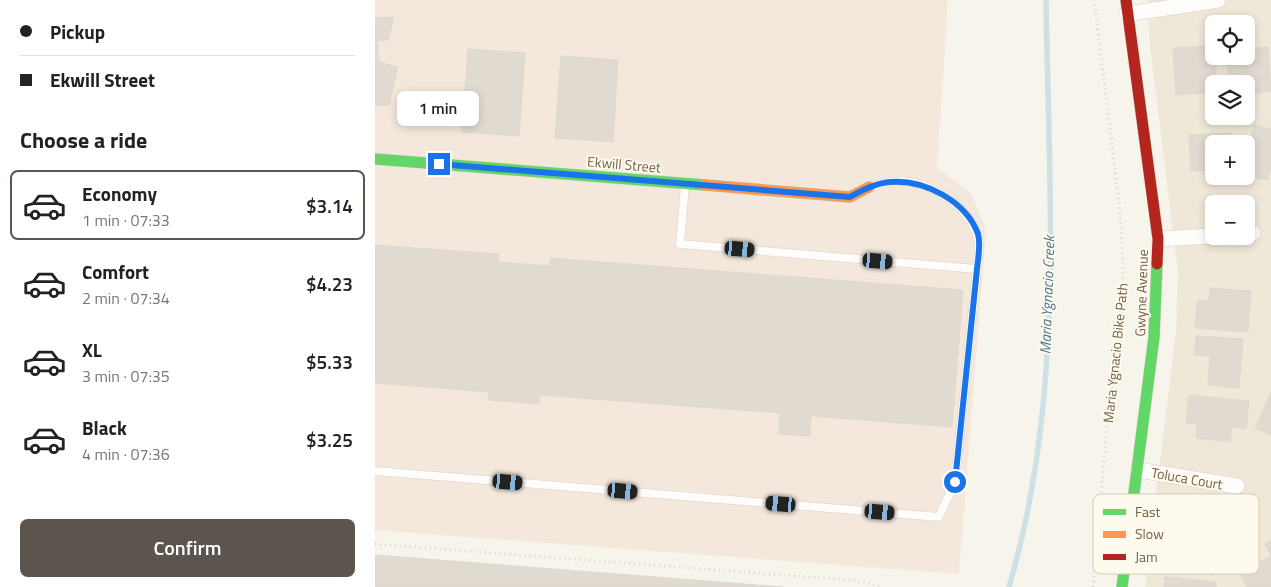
<!DOCTYPE html>
<html lang="en">
<head>
<meta charset="utf-8">
<style>
	:root { --surface:#fff; --page:#f2f2f2; --text:#222; --muted:#767676; --line:#e0e0e0; --accent:#5c554e }
	body { margin:0; font-family:"Titillium Web",sans-serif; background:var(--page); color:var(--text); height:100vh; display:flex; flex-direction:column; font-size:19px; white-space:nowrap }
	* { box-sizing:border-box; margin:0 }
	p { font-size:16px; color:var(--muted) }
	.icon { flex:none; width:28px; height:28px; fill:none; stroke:currentColor; stroke-width:2; stroke-linecap:round; stroke-linejoin:round }
	.map { position:relative; flex:1; overflow:hidden }
	.panel { display:flex; flex-direction:column; background:var(--surface); width:375px }
	.panel>* { flex:none }
	.banner { display:grid; align-content:center; height:110px; padding:0 20px; background:var(--surface) }
	.controls { position:absolute; left:830px; top:15px; display:grid; gap:10px }
	.controls a { display:grid; place-items:center; width:50px; height:50px; border-radius:8px; background:var(--surface); box-shadow:0 2px 8px #0003; font-size:25px }
	.end { position:absolute; width:22px; height:22px; margin:-11px; border:6px solid #1a73e8; background:#fff; box-shadow:0 0 0 2px #fff }
	.from { border-radius:50% }
	.bubble { position:absolute; height:35px; border-radius:8px; background:var(--surface); box-shadow:0 2px 8px #0003; font-size:16px; font-weight:600; line-height:35px; text-align:center }
	.car { position:absolute; width:15px; height:30px; margin:-15px -8px; border-radius:6px; box-shadow:0 0 4px 1px #0007; background:linear-gradient(#222 24%,#8ab4d8 0 40%,#222 0 76%,#8ab4d8 0 86%,#222 0) }
	.banner b { display:flex; align-items:center; gap:18px; height:48px; font-size:19px }
	.banner b+b { border-top:1px solid var(--line) }
	.banner i { width:12px; height:12px; background:var(--text) }
	ul { padding:0; list-style:none }
	li { display:flex; align-items:center; gap:15px; height:70px; margin:0 10px 8px; padding:0 10px; border:2px solid transparent; border-radius:8px }
	li div { flex:1 }
	li b { display:block; font-size:19px }
	li em { font-style:normal; font-weight:600 }
	li.selected { border-color:var(--accent) }
	li>.icon { width:45px; height:45px; stroke-width:1.5 }
	h2 { padding:0 20px; font-size:22px; line-height:60px }
	.primary-button { display:flex; gap:10px; margin-top:auto; padding:10px 20px }
	.primary-button a { flex:1; height:58px; border-radius:8px; background:var(--accent); color:#fff; font-size:20px; font-weight:600; line-height:58px; text-align:center }
	main { display:flex; flex:1; min-height:0 }
	.map>svg:first-child { display:block }
</style>
</head>
<body>
<main>
<section class="panel">
<div class="banner">
<b><i class="from"></i>Pickup</b>
<b><i></i>Ekwill Street</b>
</div>
<h2>Choose a ride</h2>
<ul>
<li class="selected"><svg class="icon" aria-label="car" viewBox="0 0 24 24"><path d="M5 17H2v-5l4-1 3-4h7l3 4 3 1v5h-3M9 17h6M6 11h13"/><circle cx="7" cy="17" r="2"/><circle cx="17" cy="17" r="2"/></svg><div><b>Economy</b><p>1 min · 07:33</p></div><em>$3.14</em></li>
<li><svg class="icon" aria-label="car" viewBox="0 0 24 24"><path d="M5 17H2v-5l4-1 3-4h7l3 4 3 1v5h-3M9 17h6M6 11h13"/><circle cx="7" cy="17" r="2"/><circle cx="17" cy="17" r="2"/></svg><div><b>Comfort</b><p>2 min · 07:34</p></div><em>$4.23</em></li>
<li><svg class="icon" aria-label="car" viewBox="0 0 24 24"><path d="M5 17H2v-5l4-1 3-4h7l3 4 3 1v5h-3M9 17h6M6 11h13"/><circle cx="7" cy="17" r="2"/><circle cx="17" cy="17" r="2"/></svg><div><b>XL</b><p>3 min · 07:35</p></div><em>$5.33</em></li>
<li><svg class="icon" aria-label="car" viewBox="0 0 24 24"><path d="M5 17H2v-5l4-1 3-4h7l3 4 3 1v5h-3M9 17h6M6 11h13"/><circle cx="7" cy="17" r="2"/><circle cx="17" cy="17" r="2"/></svg><div><b>Black</b><p>4 min · 07:36</p></div><em>$3.25</em></li>
</ul>
<div class="primary-button"><a>Confirm</a></div>
</section>
<div class="map">
<svg width="896" height="587" viewBox="0 0 896 587">
	<rect width="100%" height="100%" fill="#f6f4eb"/>
	<path fill="#efe8d9" fill-rule="evenodd" d="M772,0h124v587h-126l31,-256 2,-59 -28,-225zM839,24h32v32h-32zM839,84h32v32h-32zM839,144h32v32h-32zM839,204h32v32h-32z"/>
	<path fill="#f4e8dc" d="M0,0h573l-11,168 34,25 15,36 -27,345 -584,-44z"/>
	<g fill="none" stroke-linecap="round" stroke-linejoin="round">
		<path stroke="#cde0e6" stroke-width="5.5" d="M634,587c56,-189 40,-392 37,-587"/>
	</g>
	<path fill="#e1dad0" stroke="#dfd8ce" d="M19,17l-6,23 -11,1 2,21 19,5 -9,38 -14,1v-88z
		M877,37l1,11 15,-1 3,44 -24,3 -2,-13 -16,2 -3,-27h20v-18z
		M839,45l3,39h-3v8l-38,3 -3,-47z
		M93,49l57,4 -6,83 -57,-4z
		M186,56l57,4 -5,82 -58,-4z
		M879,125l17,4v40l-4,11 -21,-5v-18z
		M857,133l1,11h-19v32h20v2l-29,2v-10l-14,1 -2,-36z
		M0,245l124,9 -1,8 52,4 1,-8 412,32 -11,137 -141,-11 -1,20 -31,-2 1,-21 -240,-18 -1,9 -51,-4 1,-8 -114,-9z
		M835,288l41,3 -3,41 -53,-4 2,-27h12z
		M821,336l47,3 -4,49 -31,-3 2,-29 -16,-1z
		M896,392v43l-16,-7z
		M814,395l60,6 -3,28 -14,-2 -2,15 -34,-4 1,-14 -11,-1z
		M812,520l31,3 -5,52 -47,-5 4,-34 15,1z
		M896,540v47h-24l-8,-15 32,-16 -6,-12z
		M0,555l408,32h-408z
		M790,577l51,5v5h-52z"/>
	<g fill="none" stroke-linecap="round" stroke-linejoin="round">
		<g stroke="#d6d1c9" stroke-width="9">
			<path id="lane" d="M310,186l-5,58 297,25
				M0,471l564,46 16,-36 22,-212c1,-10 4,-25 0,-35 -11,-32 -54,-57 -88,-52 -6,1 -13,3 -19,5"/>
		</g>
		<g stroke="#d6d1c9" stroke-width="16">
			<path id="street" d="M752,14l91,-14
				M871,234l7,-1
				M783,239l56,-3
				M763,470l99,16"/>
		</g>
		<g stroke="#d6d1c9" stroke-width="12">
			<path id="fast" d="M0,159l330,26
				M747,587l32,-250 3,-73"/>
		</g>
		<g stroke="#d6d1c9" stroke-width="12">
			<path id="slow" d="M330,185l145,12 19,-10"/>
		</g>
		<g stroke="#d6d1c9" stroke-width="12">
			<path id="jam" d="M751,0l32,239 -1,25"/>
		</g>
		<path stroke="#dad4ce" stroke-width="3" stroke-dasharray="1 4" stroke-linecap="butt" d="M0,544l486,37 20,6
			M718,587l14,-162 15,-114 1,-51 -4,-58 -25,-202"/>
		<use href="#lane" stroke="#fefdfc" stroke-width="8"/>
		<use href="#street" stroke="#fefdfc" stroke-width="15"/>
		<use href="#fast" stroke="#63d668" stroke-width="11"/>
		<use href="#slow" stroke="#ff974d" stroke-width="11"/>
		<use href="#jam" stroke="#b3261e" stroke-width="11"/>
	</g>
	<g fill="none" stroke-linecap="round" stroke-linejoin="round">
		<path stroke="#1a73e8" stroke-width="6" d="M64,164l411,33c12,-7 26,-14 40,-15 34,-3 76,19 88,52 3,10 0,25 -1,35l-22,213"/>
	</g>
	<g text-anchor="middle" dominant-baseline="central" stroke-width="4" stroke-linejoin="round" paint-order="stroke">
		<g font-size="14" fill="#74614c" stroke="#fefaed">
			<text transform="translate(249 164) rotate(5)">Ekwill Street</text>
			<text transform="translate(766 293) rotate(-88)">Gwyne Avenue</text>
			<text transform="translate(740 353) rotate(-84)">Maria Ygnacio Bike Path</text>
			<text transform="translate(812 478) rotate(10)">Toluca Court</text>
		</g>
		<g font-size="15" font-style="italic" fill="#4a778d" stroke="#fefaed">
			<text transform="translate(672 295) rotate(-88)">Maria Ygnacio Creek</text>
		</g>
	</g>
	<rect x="718" y="494" width="166" height="80" rx="8" fill="#fefaed" stroke="#d5ccbd" stroke-width="1"/>
	<rect x="728" y="509" width="23" height="6" fill="#63d668"/>
	<rect x="728" y="531" width="23" height="7" fill="#ff974d"/>
	<rect x="728" y="554" width="23" height="6" fill="#b3261e"/>
	<g font-size="14" fill="#74614c">
		<text x="760" y="517">Fast</text>
		<text x="760" y="539">Slow</text>
		<text x="760" y="562">Jam</text>
	</g>
</svg>
<div class="controls">
<a><svg class="icon" aria-label="locate" viewBox="0 0 24 24"><circle cx="12" cy="12" r="6"/><path d="M12 2v4M12 18v4M2 12h4M18 12h4"/></svg></a>
<a><svg class="icon" aria-label="layers" viewBox="0 0 24 24"><path d="M12 4l9 5-9 5-9-5zM3 14l9 5 9-5"/></svg></a>
<a>+</a>
<a>−</a>
</div>
<i class="end from" style="left:580px;top:482px"></i>
<i class="end" style="left:64px;top:164px"></i>
<div class="bubble" style="left:22px;top:91px;width:82px">1 min</div>
<i class="car" style="left:365px;top:249px;rotate:95deg"></i>
<i class="car" style="left:503px;top:261px;rotate:95deg"></i>
<i class="car" style="left:133px;top:482px;rotate:95deg"></i>
<i class="car" style="left:248px;top:491px;rotate:95deg"></i>
<i class="car" style="left:406px;top:504px;rotate:275deg"></i>
<i class="car" style="left:505px;top:512px;rotate:95deg"></i>
</div>
</main>
</body>
</html>
